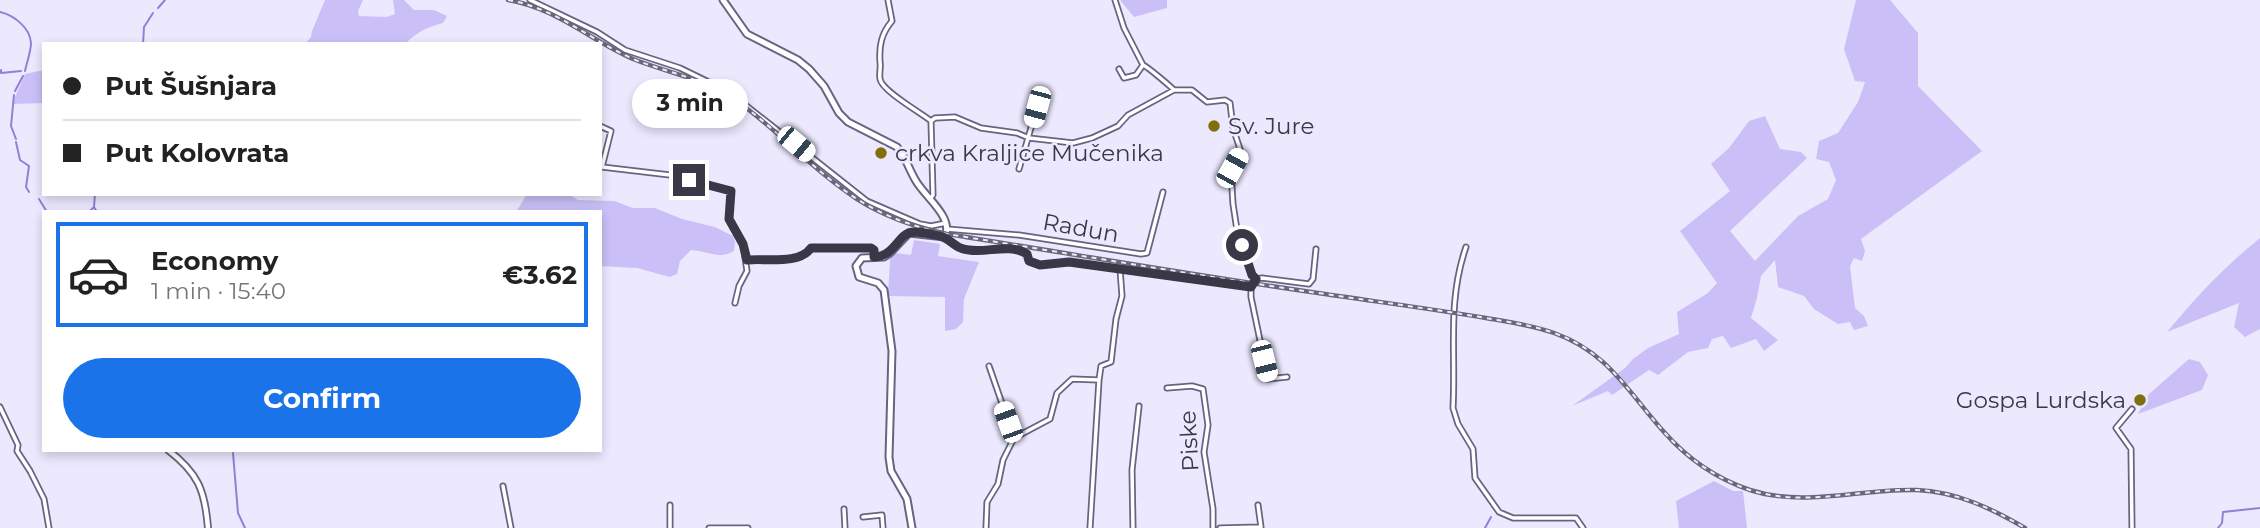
<!DOCTYPE html>
<html lang="en">
<head>
<meta charset="utf-8">
<style>
	:root { --surface:#fff; --page:#f6f6f6; --text:#222; --muted:#767676; --line:#e0e0e0; --accent:#1a73e8 }
	body { margin:0; font-family:Montserrat,sans-serif; background:var(--page); color:var(--text); height:100vh; display:flex; flex-direction:column; font-size:26px; white-space:nowrap }
	* { box-sizing:border-box; margin:0 }
	p { font-size:23px; color:var(--muted) }
	.icon { flex:none; width:38px; height:38px; fill:none; stroke:currentColor; stroke-width:2; stroke-linecap:round; stroke-linejoin:round }
	.map { position:relative; flex:1; overflow:hidden }
	.details { position:absolute; left:42px; top:210px; width:560px; height:242px; display:flex; flex-direction:column; background:var(--surface); border-radius:0px; box-shadow:0 4px 10px #0003 }
	.details>* { flex:none }
	.banner { position:absolute; left:42px; top:42px; width:560px; height:154px; border-radius:0px; box-shadow:0 4px 10px #0003; display:grid; align-content:center; height:154px; padding:0 21px; background:var(--surface) }
	.end { position:absolute; width:32px; height:32px; margin:-16px; border:9px solid #3a3846; background:#fff; box-shadow:0 0 0 4px #fff }
	.from { border-radius:50% }
	.bubble { position:absolute; height:49px; border-radius:24px; background:var(--surface); box-shadow:0 4px 10px #0003; font-size:23px; font-weight:700; line-height:49px; text-align:center }
	.car { position:absolute; width:21px; height:42px; margin:-21px -10px; border-radius:9px; box-shadow:0 0 5px 2px #0007; background:linear-gradient(#fff 24%,#345 0 40%,#fff 0 76%,#345 0 86%,#fff 0) }
	.banner b { display:flex; align-items:center; gap:24px; height:66px; font-size:26px }
	.banner b+b { border-top:2px solid var(--line) }
	.banner i { width:18px; height:18px; background:var(--text) }
	ul { padding:12px 0 0; list-style:none }
	li { display:flex; align-items:center; gap:21px; height:105px; margin:0 14px 10px; padding:0 7px; border:4px solid transparent; border-radius:0px }
	li div { flex:1 }
	li b { display:block; font-size:26px }
	li em { font-style:normal; font-weight:700 }
	li.active { border-color:var(--accent) }
	li>.icon { width:63px; height:63px; stroke-width:1.5 }
	.button { display:flex; gap:14px; margin-top:auto; padding:14px 21px }
	.button a { flex:1; height:80px; border-radius:42px; background:var(--accent); color:#fff; font-size:28px; font-weight:700; line-height:80px; text-align:center }
	.map>svg:first-child { display:block }
</style>
</head>
<body>
<div class="map">
<svg width="2260" height="528" viewBox="0 0 2260 528">
	<rect width="100%" height="100%" fill="#ece9ff"/>
	<path fill="#cac0f7" d="M325,0h38l-5,11 1,5 28,1 8,-3 -2,-14h11l10,10h20l13,6 -4,7c-16,4 -26,9 -38,21h-100l6,-7 1,-6z
		M1120,0h47v8l-33,9z
		M1856,0h34l28,33v53l64,65 -121,88 4,12 -3,10 -8,-3 -4,8 5,42 9,8 4,10 -14,4 -4,-8 -12,2 -24,-15 -10,-13 -26,-9 -3,-27 -14,16 -4,22 -6,20 27,22 -14,11 -8,-12 -25,9 -8,-12 -11,3 -4,9 -20,4 -30,23 -9,-5 -37,25 -4,-4 -36,15 53,-38 8,-9 15,-11 31,-14 -2,-22 31,-19 9,-10 -37,-52 50,-40 -19,-27 18,-16 20,-27 16,-5 15,33 21,3 6,6 -77,73 25,30 43,-45 30,-17 8,-19 -7,-18 -13,-3 3,-18 19,-8 20,-31 7,-20 -10,-1 -11,-32z
		M44,70v33l-32,1 13,-30z
		M527,194h41l10,6 36,1 19,7h22l27,11 33,8 18,9 2,6 -1,9c-14,9 -27,0 -43,-1l-11,11 -3,13 -7,3 -33,-9 -37,-2v-54h-84z
		M2260,238v91l-15,8 -11,-10 5,-24 -72,29c29,-35 58,-66 93,-94z
		M914,240l26,4 -2,12 41,6 -15,37 -1,23 -7,7 -11,2v-34l-57,-1 2,-37 5,-6 16,2z
		M2189,359l11,3 8,13 -6,15 -64,24 11,-20z
		M1714,481l19,10h10l4,37h-68l-3,-27z"/>
	<g fill="none" stroke-linecap="round" stroke-linejoin="round">
		<path stroke="#927fd6" stroke-width="2" d="M158,8l7,-8
			M0,12c13,3 30,15 31,31 0,8 -4,19 -6,28
			M143,44l1,-17 9,-14
			M1,70v3l20,-2
			M15,91l8,-15
			M14,95l-3,31 5,13
			M16,142l4,18 9,6 -3,21 3,5
			M39,199l8,13
			M94,207l1,-13
			M89,212l5,-5 3,5
			M233,453l5,60 7,15
			M1485,528l6,-11
			M2218,528l4,-5 1,-11 37,-4"/>
		<g stroke="#686382" stroke-width="7">
			<path id="minor" d="M530,0l67,32 28,18 55,18 49,24 138,109 53,23 11,2 15,-3
				M888,0l4,21c-11,13 -13,25 -12,41 1,5 -1,12 0,17 2,12 40,33 51,42
				M1115,0l9,28 19,37c5,2 27,21 31,25
				M1119,69l5,9 12,-3 7,-10
				M600,126l11,5 -9,36 68,8 61,16 -2,28 14,25 4,27 -8,15 -4,17
				M1019,169l18,-62
				M930,199l3,-4 -2,-74 4,-3 20,-1 26,11 36,5 12,5 44,5 19,-5 26,-12 10,-11 46,-25h18l15,12 18,-2 5,3 3,25 7,21 -9,23 2,32 4,26 15,45 4,4 -5,8
				M947,229l72,6 122,19 6,-1 16,-61
				M945,237c22,27 56,2 82,17l2,7 11,4 29,-3 182,25v10l17,82 19,-2
				M1466,247c-19,55 -10,104 -13,161l5,16 15,25 2,29 24,34 14,6h63l7,10
				M748,260c19,-2 51,5 63,-12h60l3,2v7
				M1256,279l6,-1 47,6 4,-5 3,-30
				M1167,388l25,-2 11,3 5,36 -4,27 9,57v19
				M0,407l18,38 -1,6 13,20 14,28 5,29
				M1014,438l36,-19 7,-26 15,-14 27,1 2,-14 10,-4 5,-43 6,-23 -2,-27
				M503,486l8,42
				M844,509l1,19
				M863,517l19,-2 1,13
				M670,528v-23
				M709,528h39
				M986,528l1,-26 11,-18 5,-24 11,-22 -25,-72
				M1090,528l9,-148
				M1133,528l-1,-58 7,-64
				M1220,528l41,-1 -3,-22
				M2132,528l-1,-79 -15,-21 16,-19"/>
		</g>
		<g stroke="#686382" stroke-width="8">
			<path id="tertiary" d="M168,450c30,23 37,40 40,78"/>
		</g>
		<g stroke="#686382" stroke-width="9">
			<path id="secondary" d="M723,0l24,34 51,26 11,9 15,17 15,27 9,9 49,25c9,10 12,23 19,34 9,16 38,36 29,56l-36,-4 -19,20 -6,4 -22,1 -6,8 3,11 19,6 6,7 8,61 -3,106 2,14 16,28 5,29"/>
		</g>
		<use href="#minor" stroke="#fff" stroke-width="3.5"/>
		<use href="#tertiary" stroke="#fff" stroke-width="4.5"/>
		<use href="#secondary" stroke="#fff" stroke-width="5"/>
		<g stroke="#6a6778" stroke-width="4.5">
			<path id="rail" d="M508,0c48,8 82,40 125,59 35,14 73,20 104,42 42,30 77,70 120,98 28,18 58,28 90,35 126,20 252,42 378,60 54,8 107,15 161,24 22,4 46,7 68,15 54,19 74,59 110,99 23,26 53,47 86,58 56,18 110,-2 167,0 40,2 74,18 108,38"/>
		</g>
		<use href="#rail" stroke="#ece9ff" stroke-width="2" stroke-dasharray="5" stroke-linecap="butt"/>
	</g>
	<g fill="none" stroke-linecap="round" stroke-linejoin="round">
		<path stroke="#3a3846" stroke-width="9" d="M689,180l42,11 -2,28 14,25 4,16c19,-2 52,5 64,-12h60l3,2v7c22,-1 24,-24 39,-25 8,0 26,3 32,6 9,5 12,11 24,12 19,3 40,-7 58,4l2,7 11,4 29,-3 182,25 5,-8 -4,-4 -10,-30"/>
	</g>
	<g fill="#806f0d" stroke="#ece9ff" stroke-width="2.5">
		<circle cx="1214" cy="126" r="7"/>
		<circle cx="881" cy="153" r="7"/>
		<circle cx="2140" cy="400" r="7"/>
	</g>
	<g text-anchor="middle" dominant-baseline="central" stroke-width="5" stroke-linejoin="round" paint-order="stroke">
		<g font-size="23" fill="#3a3846" stroke="#ece9ff" text-anchor="start">
			<text x="1228" y="126">Sv. Jure</text>
			<text x="895" y="153">crkva Kraljice Mučenika</text>
			<text x="2126" y="400" text-anchor="end">Gospa Lurdska</text>
		</g>
		<g font-size="23" fill="#3a3846" stroke="#ece9ff">
			<text transform="translate(1081 228) rotate(10)">Radun</text>
			<text transform="translate(1189 441) rotate(-93)">Piske</text>
		</g>
	</g>
</svg>
<i class="end from" style="left:1242px;top:245px"></i>
<i class="end" style="left:689px;top:180px"></i>
<div class="bubble" style="left:632px;top:79px;width:116px">3 min</div>
<i class="car" style="left:1037px;top:107px;rotate:195deg"></i>
<i class="car" style="left:796px;top:144px;rotate:130deg"></i>
<i class="car" style="left:1232px;top:168px;rotate:29deg"></i>
<i class="car" style="left:1264px;top:361px;rotate:166deg"></i>
<i class="car" style="left:1008px;top:422px;rotate:340deg"></i>
<div class="banner">
<b><i class="from"></i>Put Šušnjara</b>
<b><i></i>Put Kolovrata</b>
</div>
<section class="details">
<ul>
<li class="active"><svg class="icon" aria-label="car" viewBox="0 0 24 24"><path d="M5 17H2v-5l4-1 3-4h7l3 4 3 1v5h-3M9 17h6M6 11h13"/><circle cx="7" cy="17" r="2"/><circle cx="17" cy="17" r="2"/></svg><div><b>Economy</b><p>1 min · 15:40</p></div><em>€3.62</em></li>
</ul>
<div class="button"><a>Confirm</a></div>
</section>
</div>
</body>
</html>
